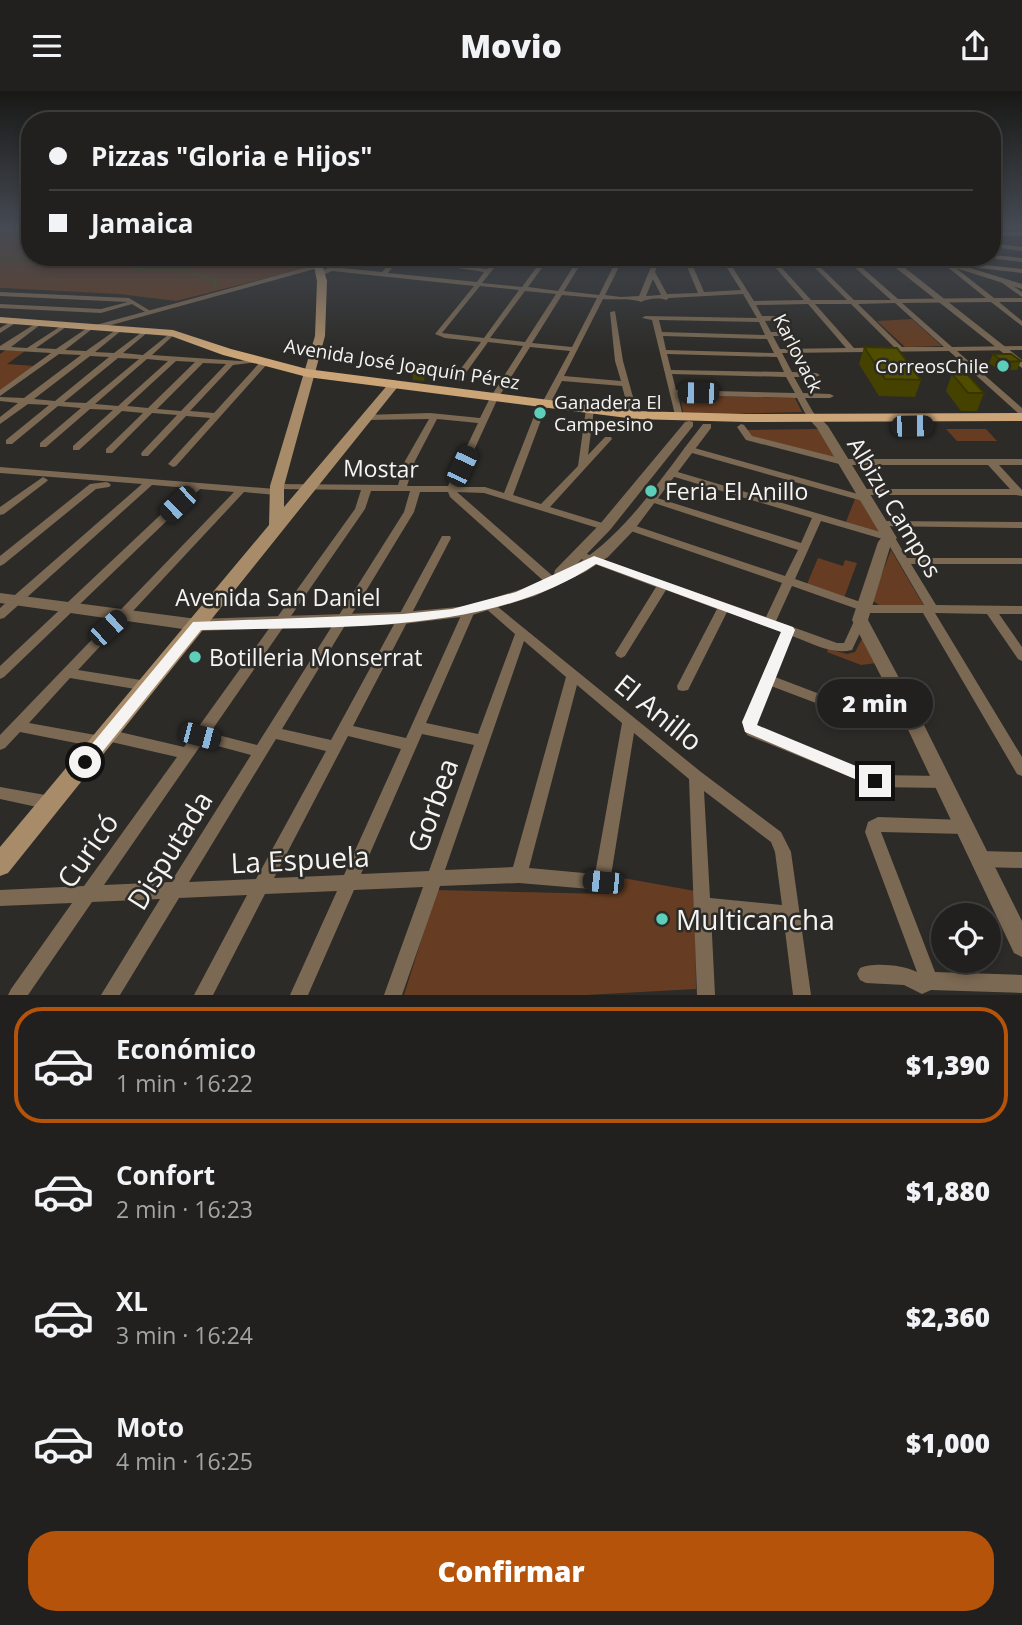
<!DOCTYPE html>
<html lang="es">
<head>
<meta charset="utf-8">
<style>
	:root { --surface:#21201e; --page:#292827; --text:#f1f3f6; --muted:#a2a3a4; --line:#3e3e3c; --accent:#b45309 }
	body { margin:0; font-family:"Open Sans",sans-serif; background:var(--page); color:var(--text); height:100vh; display:flex; flex-direction:column; font-size:26px; white-space:nowrap }
	* { box-sizing:border-box; margin:0 }
	p { font-size:23px; color:var(--muted) }
	.icon { flex:none; width:38px; height:38px; fill:none; stroke:currentColor; stroke-width:2; stroke-linecap:round; stroke-linejoin:round }
	.map { position:relative; height:904px; overflow:hidden }
	.sheet { display:flex; flex-direction:column; background:var(--surface); flex:1 }
	.sheet>* { flex:none }
	.guide { position:absolute; left:21px; top:21px; width:980px; height:154px; border-radius:28px; box-shadow:0 4px 10px #0003,0 0 0 2px var(--line); display:grid; align-content:center; height:154px; padding:0 28px; background:var(--surface) }
	.buttons { position:absolute; left:931px; top:812px; display:grid; gap:14px }
	.buttons a { display:grid; place-items:center; width:70px; height:70px; border-radius:50%; background:var(--surface); box-shadow:0 4px 10px #0003,0 0 0 2px var(--line); font-size:35px }
	.end { position:absolute; width:32px; height:32px; margin:-16px; border:9px solid #f5f4f2; background:#111; box-shadow:0 0 0 4px #111 }
	.from { border-radius:50% }
	.bubble { position:absolute; height:49px; border-radius:24px; background:var(--surface); box-shadow:0 4px 10px #0003,0 0 0 2px var(--line); font-size:23px; font-weight:800; line-height:49px; text-align:center }
	.car { position:absolute; width:21px; height:42px; margin:-21px -10px; border-radius:9px; box-shadow:0 0 5px 2px #0007; background:linear-gradient(#222 24%,#8ab4d8 0 40%,#222 0 76%,#8ab4d8 0 86%,#222 0) }
	.guide b { display:flex; align-items:center; gap:24px; height:66px; font-size:26px }
	.guide b+b { border-top:2px solid var(--line) }
	.guide i { width:18px; height:18px; background:var(--text) }
	ul { padding:12px 0 0; list-style:none }
	li { display:flex; align-items:center; gap:21px; height:116px; margin:0 14px 10px; padding:0 14px; border:4px solid transparent; border-radius:28px }
	li div { flex:1 }
	li b { display:block; font-size:26px }
	li em { font-style:normal; font-weight:800 }
	li.on { border-color:var(--accent) }
	li>.icon { width:63px; height:63px; stroke-width:1.5 }
	.button { display:flex; gap:14px; margin-top:auto; padding:14px 28px }
	.button a { flex:1; height:80px; border-radius:28px; background:var(--accent); color:#fff; font-size:28px; font-weight:800; line-height:80px; text-align:center }
	header { display:flex; justify-content:space-between; align-items:center; height:91px; padding:0 28px; background:var(--surface); font-size:32px; font-weight:800 }
	.map>svg:first-child { display:block }
</style>
</head>
<body>
<header><svg class="icon" aria-label="menu" viewBox="0 0 24 24"><path d="M4 6h16M4 12h16M4 18h16"/></svg>Movio<svg class="icon" aria-label="share" viewBox="0 0 24 24"><path d="M12 15V3M7 8l5-5 5 5M5 13v7h14v-7"/></svg></header>
<div class="map">
<svg width="1022" height="904" viewBox="0 0 1022 904">
	<rect width="100%" height="100%" fill="#2c2b28"/>
	<path fill="#663d22" d="M0,137h30v29h283v6l-11,6 -126,32 -57,-7 -115,-6h-4z
		M912,228l30,27 -37,1 -28,-26z
		M6,259l19,1 -18,13 28,2 -35,25v-37z
		M679,304l116,3 7,14 -118,3z
		M818,338l19,30 -88,-23 -3,-6z
		M946,338h40l11,12h-40z
		M855,408l7,1 18,32 -34,-10z
		M891,459l33,56 -45,-1 -7,-5z
		M818,467l25,8 2,-6 12,3 -13,35 -37,-14z
		M863,546l14,26 -16,2 -34,-13 1,-3 19,5 8,-2z
		M623,787l72,13 1,98 -110,6h-182l33,-105 172,4z"/>
	<g fill="none" stroke-linecap="round" stroke-linejoin="round">
		<path stroke="#42561a" stroke-width="2" d="M0,169l37,-2 50,8 38,-1 18,5h42l31,11 -1,7"/>
		<path fill="#7b6953" fill-rule="evenodd" d="M992,140l30,1v4l-30,-1z
			M992,152l30,4v4l-30,-4z
			M992,164l30,3v4l-32,-4z
			M395,166h6l-13,16 89,9 7,-10 -34,-5 3,-2 34,4 10,-12h6l-21,26 40,4 22,-30h6l-22,30 30,4 21,-34h6l-21,34 35,4 19,-38h6l-19,38 16,2 18,-1 16,-39h6l-6,15 12,22 31,-1 -15,-36h6l15,35 37,-2 -21,-33h6l28,44 50,-1 -38,-43h6l39,43h36l-43,-43h6l44,43h37l-48,-43h7l48,42 88,-1 -51,-41h7l5,4 75,8v4l-70,-8 42,33h28v4h-23l23,19v5l-31,-24 -89,1 50,44 70,-1v4l-65,1 65,57v6h-3l-70,-63 -167,2 10,19 24,1 4,2 -4,2h-22l9,16 27,1 4,2 -4,2h-25l8,14 5,6 -1,2h-6l-6,-7 -8,-15 -119,-3 5,22 -4,3 -3,-1 -24,-99 -10,-2 3,-2 112,2 -14,-24 -74,4 -3,2c-7,-3 -19,-1 -25,2 -9,-4 -27,-2 -38,-3l-39,77 57,5 -6,-20 -5,-49 5,-1 8,50 10,36 -4,17 -4,2 -4,-2 4,-17 -3,-11 -60,-5 -12,23 -6,8 -31,83 28,9 37,-38 8,-57 1,-2h6l1,2 -6,46 17,-18h6l1,2 -62,68 59,18 1,2 -1,2h-8l-117,-36 -27,-1 98,86 2,3 -2,3h-8l-97,-87 -2,-5h-28l-6,20 -132,217 49,11 110,-202 1,-2h8l1,2 -98,188 53,12 57,-127 2,-3h8l2,3 -49,112 52,11 37,-100 -32,-28 2,-3h8l208,169 80,60 10,20 20,143h-18l-9,-73 -73,-8 4,81h-18l-8,-216 -55,-46 -24,149 -2,6 -6,2 -83,-7 -79,3 -38,109h-18l39,-108 -69,3 -46,105h-18l47,-104 -72,3 -52,101h-19l53,-100 -68,3 -59,97h-19l59,-96 -68,3 -64,93h-20l3,-6 61,-86 -72,3v-16l84,-4 93,-129 -70,-16 -1,5 -5,2 -81,-16 -15,16 -5,2v-15l234,-243 -34,-3 -196,188 -4,2v-13l189,-178 -37,-3 -148,133 -4,1v-11l142,-124 -142,-11v-6l276,22 5,3 -5,3 -32,-3 -166,178 69,11 5,1 1,4 -1,4 -5,1 -77,-13 -41,45 72,13 1,-5 5,-2 77,18 171,-238 6,-19 -84,-1 -3,-1 -2,-2 2,-2 124,1 7,-24 24,-42 -62,1 -3,-1v-4l66,-2 50,5 10,-20 33,-52 -35,-4 -28,39h-6l-1,-2 28,-37 -36,-4 -10,-4 39,-48 -142,-15 -3,-2 3,-2 50,5zM653,188l8,16 -15,1zM480,195l39,4 -35,48 -42,-5zM525,200l31,3 -31,48 -35,-4zM562,204l35,3 -25,49 -40,-4zM895,212l49,44h-42l-44,-43zM808,213l38,44 -66,1 -7,-13h16l3,-2 -3,-2h-18l-6,-11 16,-1 3,-2 -3,-2h-19l-6,-11zM815,213h36l43,43 -40,1zM659,229l100,2 6,13 -103,-3zM663,245l104,3 7,14 -108,-3zM530,256l40,4 -28,52 -6,8 -32,82 -19,-6h-28l41,-89zM667,263l110,3 7,15 -113,-2zM672,283l114,3 9,16 -119,-3zM437,328l41,4 -30,63h-41l8,-25zM371,400h39l-6,21 -147,233 -47,-12 155,-224zM524,550l42,36 -53,190 -68,3zM577,594l45,38 -27,151 -66,-6zM422,643l52,11 -45,126 -68,3zM348,645l53,13 -57,126 -70,3zM276,648l50,12 -70,128 -67,3zM203,651l48,13 -80,127 -67,3zM704,700l67,51 4,10 7,53 -72,-7z
			M421,166h6l-6,8h-4z
			M1003,188l19,13v5l-21,-15 -1,-1z
			M0,201l129,6 23,14 -5,1 -15,-9 -31,9 -101,-5v-4l101,5 27,-7 -128,-6z
			M12,230l5,1 -17,11v-5z
			M38,231l3,2 -1,1 -29,22 16,1 37,-24 3,2 -1,1 -30,21 20,1 34,-23 2,1v2l-27,21 21,1 34,-24 2,1v2l-27,22 19,1 32,-24 2,1v2l-25,21 20,2 30,-24 3,2 -1,1 -23,21 88,6 19,-3v4l-26,3 -43,46 24,2 48,-53 7,2 -93,104 -3,1 -5,-3 42,-46 -24,-2 -38,40h-6l-1,-2 1,-2 35,-37 -25,-2 -40,40h-6v-4l37,-36 -21,-2 -43,39h-6v-4l40,-36 -23,-1 -44,38h-6v-4l41,-35 -23,-2 -46,38h-6v-4l43,-35 -21,-1 -28,20v-7l18,-14 -18,-2v-4l24,1 57,-43 -22,-1 -59,42v-6l51,-37 -51,-3v-4zM90,265l19,1 -54,44 -21,-2zM118,267l21,1 -53,44 -22,-1zM147,268l21,2 -50,45 -23,-2zM176,270l19,1 -47,46 -21,-2zM203,272l23,1 -45,47 -24,-2z
			M741,333l3,1 8,11 91,23h179v6h-23l23,25v6l-6,-1h-154l9,4 -5,3 -181,-51 -1,-2 1,-2h6l167,47 -1,-2 2,-2 3,-1h148l-22,-24h-145l-97,-25 -9,-13z
			M671,379l223,66 13,22h115v6h-111l25,41 86,1v8h-23l23,33v14l-4,-2 -31,-45 -52,-1 87,144v19l-5,-2 -94,-161h-60l-4,-1 -2,-3 -65,-23 -16,35 61,22h7l12,-26h8l2,3 -14,30c-20,5 -41,-7 -60,-14l-17,41 92,35 45,2 5,1 2,4 -2,4 -5,1 -46,-2 -95,-36 -14,36 1,6 118,47 67,1 5,2 2,4 -2,4 -5,2 -68,-1 -128,-52 -4,-13 38,-90 -54,-20 -39,78 -5,1 -5,-1 -1,-4 40,-77 -51,-19 -41,66 -4,2 -4,-2 -2,-3 2,-3 39,-63 -80,-30 -1,-2 1,-2h8l182,64 16,-34 -157,-54 -1,-2 1,-2h8l152,51 13,-26 -150,-49 -2,-2 2,-2h6l147,46 11,-25 -144,-43 -2,-2 2,-2zM821,430l65,19 38,65h-55l-74,-26z
			M43,386l5,3 -2,2 -42,32 -4,1v-8z
			M106,391l3,1 2,2 -2,2 -13,2 -92,75 -4,2v-10l90,-72z
			M881,430l141,1v6l-145,-2 -1,-2 1,-2z
			M0,696l51,9 5,2 2,5 -2,5 -5,2 -51,-11z
			M878,726l87,3 5,2 3,5 -3,5 -5,2 -84,-2 54,140 87,3v18l-91,-3 -9,4 -18,-9 -38,-2 -6,-3 -3,-6 3,-6c13,-6 44,-3 57,4l-52,-140 3,-10z
			M981,760l41,1v16l-41,-1 -6,-3 -2,-5 2,-5z"/>
		<path fill="#7b6953" fill-rule="evenodd" d="M354,166h12l-43,18 -7,-2z
			M882,166h9l131,103v8z
			M921,166h13l88,27v5z
			M315,174l7,2 -229,63 -8,-2z
			M814,324l4,1 10,10 69,112 -6,6 -23,76 53,99 101,202v36l-8,-4 -111,-234 -51,-99 26,-78 4,-5 -65,-109 -9,-10z
			M689,330l4,1v4l-83,104 -33,34c52,-33 88,-92 126,-140h8v4l-77,102 -26,27 -23,15 -50,24 -66,20 -66,8 -206,7 -197,-28v-10l197,26 206,-7 66,-6 56,-18 29,-13 1,-5 45,-46 85,-102z"/>
		<path fill="#a88b68" fill-rule="evenodd" d="M312,166h8l7,24 -2,55 -41,150v21l106,-125 4,-2 6,4 -392,489 -8,3v-29l269,-322 1,-39 45,-150 2,-55z"/>
		<path fill="#cba578" fill-rule="evenodd" d="M0,226l173,13 58,19 76,20 328,42 110,3 277,-1v8l-277,1 -110,-3 -328,-42 -84,-22 -52,-19 -171,-13z"/>
	</g>
	<path fill="#454200" d="M864,256l57,33 -6,17 -36,-1 -20,-32z
		M993,263l28,7 -4,9h-18l-10,-7z
		M412,280l15,3 -3,7 -11,-1z
		M952,283l32,19 -7,18h-16l-15,-20z"/>
	<path fill="#383600" d="M427,274v9l-3,7v-8z"/>
	<path fill="#504d00" stroke="#383600" stroke-width="2" d="M864,256l33,1 24,32 -36,-1z
		M993,263h18l10,7 -18,1z
		M415,274h12l-3,8 -12,-2z
		M952,283l16,1 16,18h-16z"/>
	<linearGradient id="sky" x2="0" y2="1"><stop stop-color="#181816"/><stop offset="0.52" stop-color="#454a53"/><stop offset="1" stop-color="#454a53" stop-opacity="0"/></linearGradient>
	<rect width="1022" height="263" fill="url(#sky)"/>
	<path fill="#f5f4f2" d="M594,465l199,71 2,3 -38,95 123,51 3,5 -3,4h-11l-124,-53 -3,-10 39,-90 -185,-68c-109,73 -270,62 -395,66l-111,137 -5,2 -8,-7 116,-140 210,-8 49,-5 64,-17z"/>
	<g fill="#5cceba" stroke="#2c2b28" stroke-width="2.5">
		<circle cx="1003" cy="275" r="7"/>
		<circle cx="540" cy="322" r="7"/>
		<circle cx="651" cy="400" r="7"/>
		<circle cx="195" cy="566" r="7"/>
		<circle cx="662" cy="828" r="7"/>
	</g>
	<g text-anchor="middle" dominant-baseline="central" stroke-width="5" stroke-linejoin="round" paint-order="stroke">
		<g font-size="19" fill="#f5f4f2" stroke="#2c2b28">
			<text transform="translate(798 262) rotate(63)">Karlovack</text>
			<text transform="translate(402 273) rotate(9)">Avenida José Joaquín Pérez</text>
		</g>
		<g font-size="19" fill="#f5f4f2" stroke="#2c2b28" text-anchor="end">
			<text x="989" y="275">CorreosChile</text>
			<text x="554" y="311" text-anchor="start">Ganadera El<tspan x="554" dy="22">Campesino</tspan></text>
		</g>
		<g font-size="23" fill="#f5f4f2" stroke="#2c2b28">
			<text transform="translate(381 377) rotate(1)">Mostar</text>
			<text transform="translate(895 416) rotate(59)">Albizu Campos</text>
			<text x="278" y="506">Avenida San Daniel</text>
		</g>
		<g font-size="23" fill="#f5f4f2" stroke="#2c2b28" text-anchor="start">
			<text x="665" y="400">Feria El Anillo</text>
			<text x="209" y="566">Botilleria Monserrat</text>
		</g>
		<g font-size="28" fill="#f5f4f2" stroke="#2c2b28">
			<text transform="translate(659 621) rotate(39)">El Anillo</text>
			<text transform="translate(432 714) rotate(-70)">Gorbea</text>
			<text transform="translate(87 759) rotate(-55)">Curicó</text>
			<text transform="translate(169 759) rotate(-58)">Disputada</text>
			<text transform="translate(300 768) rotate(-3)">La Espuela</text>
		</g>
		<g font-size="28" fill="#f5f4f2" stroke="#2c2b28" text-anchor="start">
			<text x="676" y="828">Multicancha</text>
		</g>
	</g>
</svg>
<div class="buttons">
<a><svg class="icon" aria-label="locate" viewBox="0 0 24 24"><circle cx="12" cy="12" r="6"/><path d="M12 2v4M12 18v4M2 12h4M18 12h4"/></svg></a>
</div>
<i class="end from" style="left:85px;top:671px"></i>
<i class="end" style="left:875px;top:690px"></i>
<div class="bubble" style="left:817px;top:588px;width:116px">2 min</div>
<i class="car" style="left:698px;top:302px;rotate:271deg"></i>
<i class="car" style="left:912px;top:335px;rotate:89deg"></i>
<i class="car" style="left:462px;top:375px;rotate:25deg"></i>
<i class="car" style="left:178px;top:413px;rotate:226deg"></i>
<i class="car" style="left:108px;top:537px;rotate:48deg"></i>
<i class="car" style="left:200px;top:645px;rotate:105deg"></i>
<i class="car" style="left:603px;top:791px;rotate:276deg"></i>
<div class="guide">
<b><i class="from"></i>Pizzas &quot;Gloria e Hijos&quot;</b>
<b><i></i>Jamaica</b>
</div>
</div>
<section class="sheet">
<ul>
<li class="on"><svg class="icon" aria-label="car" viewBox="0 0 24 24"><path d="M5 17H2v-5l4-1 3-4h7l3 4 3 1v5h-3M9 17h6M6 11h13"/><circle cx="7" cy="17" r="2"/><circle cx="17" cy="17" r="2"/></svg><div><b>Económico</b><p>1 min · 16:22</p></div><em>$1,390</em></li>
<li><svg class="icon" aria-label="car" viewBox="0 0 24 24"><path d="M5 17H2v-5l4-1 3-4h7l3 4 3 1v5h-3M9 17h6M6 11h13"/><circle cx="7" cy="17" r="2"/><circle cx="17" cy="17" r="2"/></svg><div><b>Confort</b><p>2 min · 16:23</p></div><em>$1,880</em></li>
<li><svg class="icon" aria-label="car" viewBox="0 0 24 24"><path d="M5 17H2v-5l4-1 3-4h7l3 4 3 1v5h-3M9 17h6M6 11h13"/><circle cx="7" cy="17" r="2"/><circle cx="17" cy="17" r="2"/></svg><div><b>XL</b><p>3 min · 16:24</p></div><em>$2,360</em></li>
<li><svg class="icon" aria-label="car" viewBox="0 0 24 24"><path d="M5 17H2v-5l4-1 3-4h7l3 4 3 1v5h-3M9 17h6M6 11h13"/><circle cx="7" cy="17" r="2"/><circle cx="17" cy="17" r="2"/></svg><div><b>Moto</b><p>4 min · 16:25</p></div><em>$1,000</em></li>
</ul>
<div class="button"><a>Confirmar</a></div>
</section>
</body>
</html>
